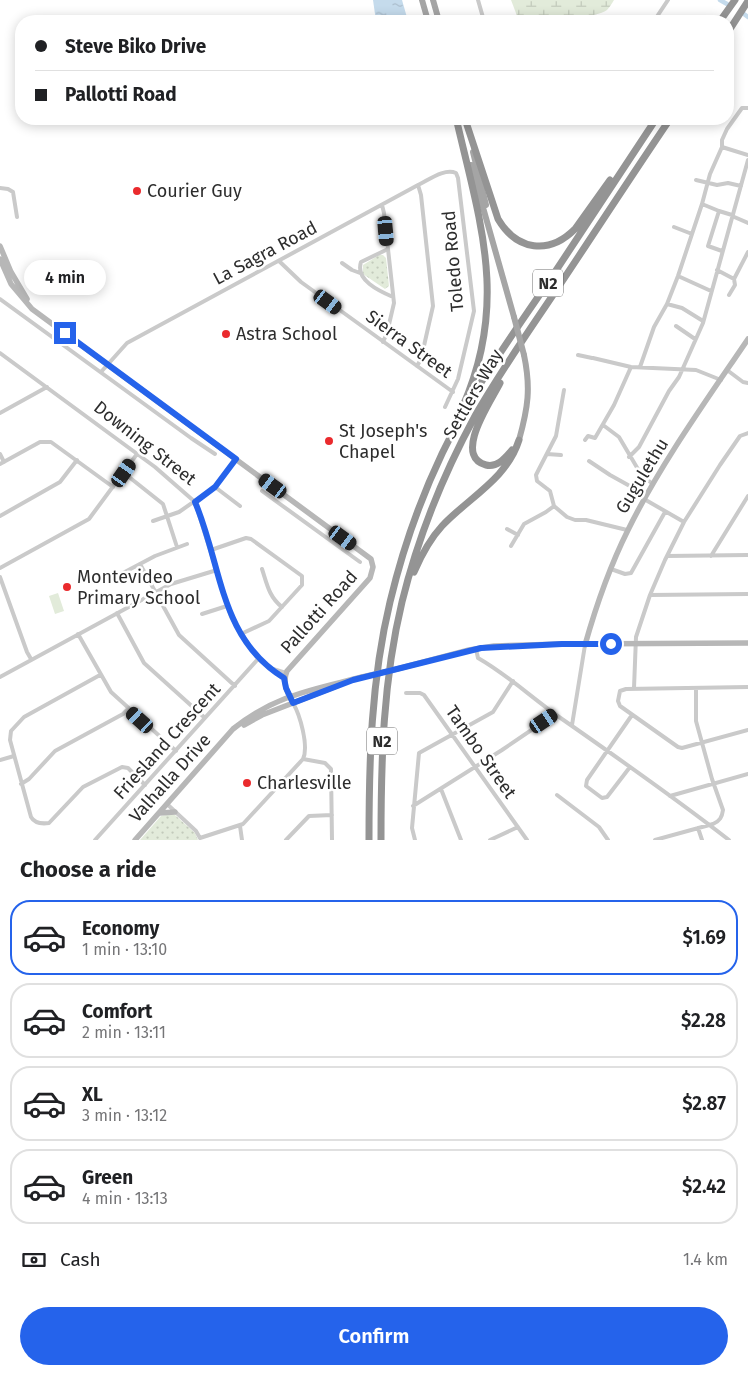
<!DOCTYPE html>
<html lang="en">
<head>
<meta charset="utf-8">
<style>
	:root { --surface:#fff; --page:#f2f2f2; --text:#202124; --muted:#757577; --line:#e0e0e0; --accent:#2563eb }
	body { margin:0; font-family:"Fira Sans",sans-serif; background:var(--page); color:var(--text); height:100vh; display:flex; flex-direction:column; font-size:19px; white-space:nowrap }
	* { box-sizing:border-box; margin:0 }
	p { font-size:16px; color:var(--muted) }
	.icon { flex:none; width:28px; height:28px; fill:none; stroke:currentColor; stroke-width:2; stroke-linecap:round; stroke-linejoin:round }
	.map { position:relative; height:840px; overflow:hidden }
	.details { display:flex; flex-direction:column; background:var(--surface); flex:1 }
	.details>* { flex:none }
	.hud { position:absolute; left:15px; top:15px; width:719px; height:110px; border-radius:20px; box-shadow:0 2px 12px #0003; display:grid; align-content:center; height:110px; padding:0 20px; background:var(--surface) }
	.end { position:absolute; width:22px; height:22px; margin:-11px; border:6px solid #2563eb; background:#fff; box-shadow:0 0 0 2px #fff }
	.from { border-radius:50% }
	.bubble { position:absolute; height:35px; border-radius:18px; background:var(--surface); box-shadow:0 2px 12px #0003; font-size:16px; font-weight:600; line-height:35px; text-align:center }
	.car { position:absolute; width:15px; height:30px; margin:-15px -8px; border-radius:6px; box-shadow:0 0 4px 1px #0007; background:linear-gradient(#222 24%,#8ab4d8 0 40%,#222 0 76%,#8ab4d8 0 86%,#222 0) }
	.hud b { display:flex; align-items:center; gap:18px; height:48px; font-size:19px }
	.hud b+b { border-top:1px solid var(--line) }
	.hud i { width:12px; height:12px; background:var(--text) }
	ul { padding:0; list-style:none }
	li { display:flex; align-items:center; gap:15px; height:75px; margin:0 10px 8px; padding:0 10px; border:2px solid var(--line); border-radius:20px }
	li div { flex:1 }
	li b { display:block; font-size:19px }
	li em { font-style:normal; font-weight:600 }
	li.current { border-color:var(--accent) }
	li>.icon { width:45px; height:45px; stroke-width:1.5 }
	h2 { padding:0 20px; font-size:22px; line-height:60px }
	.pay { display:flex; align-items:center; gap:12px; height:55px; padding:0 20px; font-size:19px }
	.pay p { margin-inline-start:auto }
	.primary-button { display:flex; gap:10px; margin-top:auto; padding:10px 20px }
	.primary-button a { flex:1; height:58px; border-radius:30px; background:var(--accent); color:#fff; font-size:20px; font-weight:600; line-height:58px; text-align:center }
	.map>svg:first-child { display:block }
</style>
</head>
<body>
<div class="map">
<svg width="748" height="840" viewBox="0 0 748 840">
	<defs>
		<pattern id="grass-dots" width="8" height="8" patternUnits="userSpaceOnUse" patternTransform="scale(1.25)"><rect width="8" height="8" fill="#e2ebda"/><path d="M2 2h.1M6 6h.1" fill="none" stroke="#c2cabb" stroke-width="1.8" stroke-linecap="round"/></pattern>
		<pattern id="wetland-marsh" width="20" height="14" patternUnits="userSpaceOnUse" patternTransform="scale(1.25)"><rect width="20" height="14" fill="#e2ebda"/><path d="M1 5h8M5 5V1M11 12h8M15 12V8" fill="none" stroke="#c2cabb"/></pattern>
		<pattern id="water-ripples" width="26" height="14" patternUnits="userSpaceOnUse" patternTransform="scale(1.25)"><rect width="26" height="14" fill="#c5dbec"/><path d="M2 4q2-2 4 0t4 0M15 11q2-2 4 0t4 0" fill="none" stroke="#aabccb"/></pattern>
	</defs>
	<rect width="100%" height="100%" fill="#fff"/>
	<path fill="url(#grass-dots)" d="M379,255h4l3,3 3,28 -4,3 -22,-15v-9z
		M171,814l4,1 20,18 3,7h-58l21,-24z"/>
	<path fill="url(#wetland-marsh)" d="M511,0h103c-2,3 -4,7 -7,10 -10,9 -72,11 -88,11z"/>
	<path fill="#e2ebda" d="M58,593l6,18 -9,3 -6,-18z"/>
	<path fill="url(#water-ripples)" d="M373,0h29l6,21h-32z"/>
	<g fill="none" stroke-linecap="round" stroke-linejoin="round">
		<path stroke="#c5dbec" stroke-width="4.5" d="M720,0l7,4
			M744,14l4,3"/>
		<path stroke="#cacaca" stroke-width="4" d="M478,0l6,21
			M654,21l14,-21
			M722,147l26,8
			M696,180l21,5 11,-2 13,3
			M0,188l8,1 5,3 4,25
			M702,204l17,7
			M382,205l2,8 10,90 -7,30 -4,9
			M732,216l16,7
			M674,227l18,7
			M388,249l-27,13c-6,18 18,29 32,35
			M722,251l-14,-5 11,-35 13,4
			M279,261l22,21 152,110
			M342,263l10,7 8,3
			M717,270l17,9 14,-27
			M678,276l33,15
			M729,295l6,-10 -1,-6
			M0,299l191,139 24,16
			M667,304l15,4 21,13
			M676,326l19,13
			M0,353l155,114 40,35 36,115 27,42 26,19
			M578,355l14,3
			M593,358l38,9 65,3 25,10
			M417,366l4,-7 12,-53 -12,-111 -3,-10
			M640,367l14,-40 13,-23 11,-28 24,-72 8,-30 12,-27v-7l5,-11 15,-21h6
			M727,370l16,12 5,1
			M101,372l26,-29 291,-158c11,-5 26,-17 38,-12l2,5 16,133 -16,68 -13,28
			M564,390l-8,46 -17,33 -3,6 1,6 13,10 4,15 13,11 8,3h11l41,10
			M0,413l47,-26
			M603,425l16,12 23,39 11,8
			M585,440l3,-4 7,2 19,-33 17,-38
			M0,454l4,8
			M547,454l14,1
			M629,457l10,-10 30,-56 10,-14 24,-54 45,-163
			M589,461l21,14 36,20
			M0,464l40,-22h11l62,45
			M124,473l39,31 14,43
			M215,487l25,19
			M262,491l98,71
			M644,499l40,23
			M0,516l60,-34 17,-22
			M153,521l26,-9 36,-25 21,-28
			M507,529l11,6
			M511,546l13,-22 22,-12 8,-6
			M211,550l35,-12 5,1 51,37v9l-33,36 -28,13
			M667,556l81,-1
			M711,556l37,-60
			M140,564l39,71 56,51
			M0,568l89,-49 48,-65
			M262,569c5,15 7,28 20,38
			M611,569l14,5 6,-1 34,-61
			M121,574l34,-18 32,-12
			M0,577l27,75 4,7
			M650,595l98,-1
			M117,613l27,50 61,55
			M202,614l25,-8
			M78,634l33,58 65,59
			M476,649l2,9c30,17 55,41 84,61 56,39 113,79 167,121
			M273,669l13,4
			M100,675l-76,42 -13,14 -1,9 21,77c4,7 11,7 18,6l34,-36 39,-20 6,1 17,17
			M0,677l171,-93 46,-14
			M748,687l-122,2 -6,2 -2,10 2,5 58,41 4,1 66,-18
			M634,688l2,-51 14,-42 15,-35 19,-38 36,-57 20,-29 8,-3
			M406,693h14l4,2 103,145
			M572,725l13,-80
			M303,759l22,4 6,6 1,71
			M0,760l14,-4
			M630,767l-23,30 -5,1 -16,-12 1,-6 45,-65
			M21,784l8,-5 26,-28 68,-37 5,-5
			M441,789l20,51
			M557,795l42,32 9,13
			M670,796l78,-22
			M167,804l29,27 4,7
			M413,806l89,-56 53,-36
			M240,826l2,14
			M698,828l4,12
			M200,838l43,-14 60,-65c6,-13 -3,-44 -10,-56
			M95,840l163,-181
			M286,840l23,-24 23,-1
			M415,840l-3,-12 7,-75 74,-41 20,-31
			M490,840l28,-13
			M655,840l58,-16c7,-3 9,-7 10,-14l-11,-31 -16,-58v-33"/>
		<path stroke="#b7b7b7" stroke-width="5.5" d="M0,246l11,26 16,27
			M0,259l11,25 21,25 339,250 2,8 -3,11 -83,93c-5,12 0,21 6,32
			M585,645c11,-39 25,-79 43,-115 33,-67 78,-129 120,-191
			M397,669l72,-19 25,-4 68,-2 186,-1
			M244,725l18,-10 75,-29
			M160,813l15,-1
			M135,840l98,-111c42,-34 79,-39 129,-52"/>
		<path stroke="#a5a5a5" stroke-width="6" d="M422,0l6,21
			M433,0l6,21
			M473,152l13,53
			M471,165l43,152
			M519,440c9,-32 12,-52 5,-85"/>
		<path stroke="#949494" stroke-width="7" d="M720,21l15,-21
			M728,32l20,-31
			M465,119l33,100c19,32 51,36 77,10l35,-49
			M457,122c24,103 51,181 6,284
			M500,383c-8,17 -48,73 -14,82 11,3 19,-7 26,-15
			M414,572c7,-16 16,-33 28,-46 26,-28 65,-47 77,-86
			M369,840c0,-80 2,-159 21,-238 17,-71 44,-140 81,-203 26,-44 56,-85 84,-127 34,-51 67,-102 101,-153
			M381,840c0,-81 2,-159 21,-238 16,-65 41,-127 73,-186 25,-44 54,-85 82,-127 38,-57 75,-114 113,-170"/>
		<path stroke="#b7b7b7" stroke-width="5.5" d="M362,677l35,-8"/>
		<path stroke="#a5a5a5" stroke-width="6" d="M514,317l10,38"/>
	</g>
	<g fill="none" stroke-linecap="round" stroke-linejoin="round">
		<path stroke="#2563eb" stroke-width="6" d="M65,333l171,126 -21,28 -20,15c27,63 24,136 89,176l2,10 7,15 60,-23 128,-32 81,-4h49"/>
	</g>
	<g fill="#ea2a2d" stroke="#fff" stroke-width="2">
		<circle cx="137" cy="191" r="5"/>
		<circle cx="226" cy="334" r="5"/>
		<circle cx="329" cy="441" r="5"/>
		<circle cx="67" cy="587" r="5"/>
		<circle cx="247" cy="783" r="5"/>
	</g>
	<g text-anchor="middle" dominant-baseline="central" stroke-width="5" stroke-linejoin="round" paint-order="stroke">
		<g fill="#fff" stroke="#6c6c6c" stroke-width="1">
			<rect x="533" y="269.5" width="30" height="27" rx="4"/>
			<rect x="367" y="727.5" width="30" height="27" rx="4"/>
		</g>
		<g font-size="16" font-weight="bold" fill="#2d2d2d">
			<text x="548" y="283">N2</text>
			<text x="382" y="741">N2</text>
		</g>
		<g font-size="18" fill="#2d2d2d" stroke="#fff" text-anchor="start">
			<text x="147" y="191">Courier Guy</text>
			<text x="236" y="334">Astra School</text>
			<text x="339" y="431">St Joseph's<tspan x="339" dy="21">Chapel</tspan></text>
			<text x="77" y="577">Montevideo<tspan x="77" dy="21">Primary School</tspan></text>
			<text x="257" y="783">Charlesville</text>
		</g>
		<g font-size="18" fill="#2d2d2d" stroke="#fff">
			<text transform="translate(265 253) rotate(-28)">La Sagra Road</text>
			<text transform="translate(453 261) rotate(-95)">Toledo Road</text>
			<text transform="translate(409 344) rotate(36)">Sierra Street</text>
			<text transform="translate(473 394) rotate(-60)">Settlers Way</text>
			<text transform="translate(145 443) rotate(38)">Downing Street</text>
			<text transform="translate(642 476) rotate(-59)">Gugulethu</text>
			<text transform="translate(319 612) rotate(-48)">Pallotti Road</text>
			<text transform="translate(167 741) rotate(-48)">Friesland Crescent</text>
			<text transform="translate(481 752) rotate(55)">Tambo Street</text>
			<text transform="translate(170 778) rotate(-48)">Valhalla Drive</text>
		</g>
	</g>
</svg>
<i class="end from" style="left:611px;top:644px"></i>
<i class="end" style="left:65px;top:333px"></i>
<div class="bubble" style="left:24px;top:260px;width:82px">4 min</div>
<i class="car" style="left:386px;top:231px;rotate:175deg"></i>
<i class="car" style="left:328px;top:302px;rotate:126deg"></i>
<i class="car" style="left:124px;top:473px;rotate:35deg"></i>
<i class="car" style="left:273px;top:486px;rotate:306deg"></i>
<i class="car" style="left:343px;top:538px;rotate:126deg"></i>
<i class="car" style="left:140px;top:720px;rotate:312deg"></i>
<i class="car" style="left:544px;top:721px;rotate:56deg"></i>
<div class="hud">
<b><i class="from"></i>Steve Biko Drive</b>
<b><i></i>Pallotti Road</b>
</div>
</div>
<section class="details">
<h2>Choose a ride</h2>
<ul>
<li class="current"><svg class="icon" aria-label="car" viewBox="0 0 24 24"><path d="M5 17H2v-5l4-1 3-4h7l3 4 3 1v5h-3M9 17h6M6 11h13"/><circle cx="7" cy="17" r="2"/><circle cx="17" cy="17" r="2"/></svg><div><b>Economy</b><p>1 min · 13:10</p></div><em>$1.69</em></li>
<li><svg class="icon" aria-label="car" viewBox="0 0 24 24"><path d="M5 17H2v-5l4-1 3-4h7l3 4 3 1v5h-3M9 17h6M6 11h13"/><circle cx="7" cy="17" r="2"/><circle cx="17" cy="17" r="2"/></svg><div><b>Comfort</b><p>2 min · 13:11</p></div><em>$2.28</em></li>
<li><svg class="icon" aria-label="car" viewBox="0 0 24 24"><path d="M5 17H2v-5l4-1 3-4h7l3 4 3 1v5h-3M9 17h6M6 11h13"/><circle cx="7" cy="17" r="2"/><circle cx="17" cy="17" r="2"/></svg><div><b>XL</b><p>3 min · 13:12</p></div><em>$2.87</em></li>
<li><svg class="icon" aria-label="car" viewBox="0 0 24 24"><path d="M5 17H2v-5l4-1 3-4h7l3 4 3 1v5h-3M9 17h6M6 11h13"/><circle cx="7" cy="17" r="2"/><circle cx="17" cy="17" r="2"/></svg><div><b>Green</b><p>4 min · 13:13</p></div><em>$2.42</em></li>
</ul>
<div class="pay"><svg class="icon" aria-label="cash" viewBox="0 0 24 24"><path d="M3 7h18v10H3z"/><circle cx="12" cy="12" r="2"/></svg>Cash<p>1.4 km</p></div>
<div class="primary-button"><a>Confirm</a></div>
</section>
</body>
</html>
